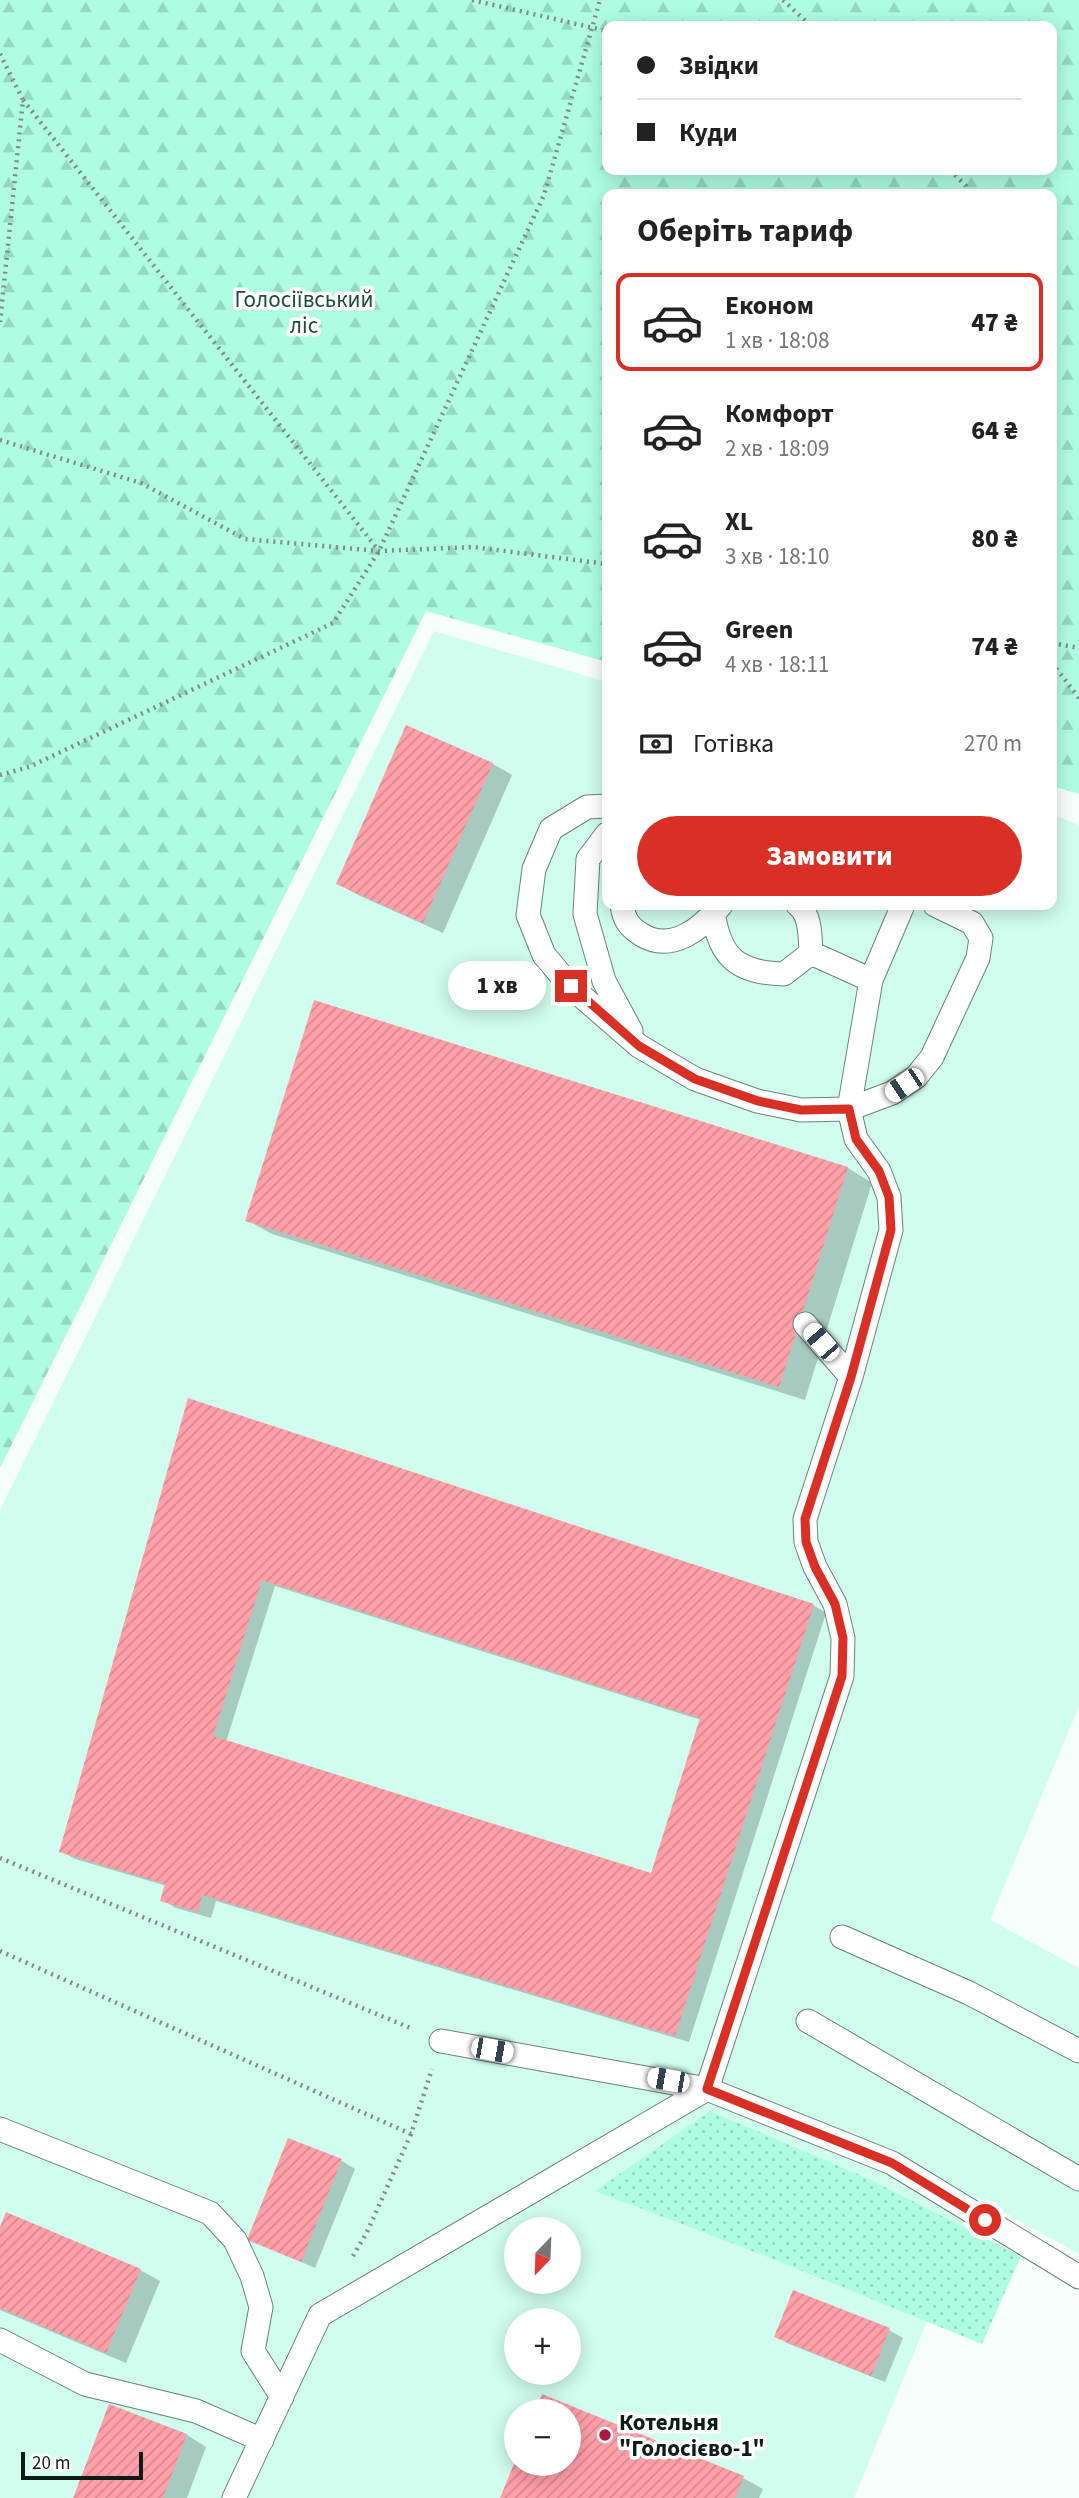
<!DOCTYPE html>
<html lang="uk">
<head>
<meta charset="utf-8">
<style>
	:root { --surface:#fff; --page:#f6f6f6; --text:#222; --muted:#767676; --line:#e0e0e0; --accent:#d93025 }
	body { margin:0; font-family:"Source Sans 3",sans-serif; background:var(--page); color:var(--text); height:100vh; display:flex; flex-direction:column; font-size:26px; white-space:nowrap }
	* { box-sizing:border-box; margin:0 }
	p { font-size:23px; color:var(--muted) }
	.icon { flex:none; width:38px; height:38px; fill:none; stroke:currentColor; stroke-width:2; stroke-linecap:round; stroke-linejoin:round }
	.map { position:relative; flex:1; overflow:hidden }
	.drawer { position:absolute; left:602px; top:189px; width:455px; height:721px; display:flex; flex-direction:column; background:var(--surface); border-radius:14px; box-shadow:0 4px 18px #0003 }
	.drawer>* { flex:none }
	.top-card { position:absolute; left:602px; top:21px; width:455px; height:154px; border-radius:14px; box-shadow:0 4px 18px #0003; display:grid; align-content:center; height:154px; padding:0 35px; background:var(--surface) }
	.needle { width:46px; rotate:203deg }
	.controls { position:absolute; left:504px; top:2217px; display:grid; gap:14px }
	.controls a { display:grid; place-items:center; width:77px; height:77px; border-radius:50%; background:var(--surface); box-shadow:0 4px 18px #0003; font-size:35px }
	.scale { position:absolute; left:21px; bottom:18px; width:122px; box-sizing:border-box; padding-left:7px; border:4px solid #0e1b16; border-top:0; font-size:19px; line-height:24px; white-space:nowrap; color:#0e1b16; -webkit-text-stroke:5px #fff; paint-order:stroke }
	.end { position:absolute; width:32px; height:32px; margin:-16px; border:9px solid #d93025; background:#fff; box-shadow:0 0 0 4px #fff }
	.from { border-radius:50% }
	.bubble { position:absolute; height:49px; border-radius:24px; background:var(--surface); box-shadow:0 4px 18px #0003; font-size:23px; font-weight:800; line-height:49px; text-align:center }
	.car { position:absolute; width:21px; height:42px; margin:-21px -10px; border-radius:9px; box-shadow:0 0 5px 2px #0007; background:linear-gradient(#fff 24%,#345 0 40%,#fff 0 76%,#345 0 86%,#fff 0) }
	.top-card b { display:flex; align-items:center; gap:24px; height:66px; font-size:26px }
	.top-card b+b { border-top:2px solid var(--line) }
	.top-card i { width:18px; height:18px; background:var(--text) }
	ul { padding:0; list-style:none }
	li { display:flex; align-items:center; gap:21px; height:98px; margin:0 14px 10px; padding:0 21px; border:4px solid transparent; border-radius:14px }
	li div { flex:1 }
	li b { display:block; font-size:26px }
	li em { font-style:normal; font-weight:800 }
	li.selected { border-color:var(--accent) }
	li>.icon { width:63px; height:63px; stroke-width:1.5 }
	h2 { padding:0 35px; font-size:32px; line-height:84px }
	.pay { display:flex; align-items:center; gap:18px; height:77px; padding:0 35px; font-size:26px }
	.pay p { margin-inline-start:auto }
	.primary-button { display:flex; gap:14px; margin-top:auto; padding:14px 35px }
	.primary-button a { flex:1; height:80px; border-radius:42px; background:var(--accent); color:#fff; font-size:28px; font-weight:800; line-height:80px; text-align:center }
	.map>svg:first-child { display:block }
</style>
</head>
<body>
<div class="map">
<svg width="1079" height="2498" viewBox="0 0 1079 2498">
	<defs>
		<pattern id="forest-firs" width="22" height="20" patternUnits="userSpaceOnUse" patternTransform="scale(1.75)"><rect width="22" height="20" fill="#aefde2"/><path d="M5 1l3.5 6h-7zM16 11l3.5 6h-7z" fill="#94d8c1"/></pattern>
		<pattern id="garden-dots" width="8" height="8" patternUnits="userSpaceOnUse" patternTransform="scale(1.75)"><rect width="8" height="8" fill="#aefde2"/><path d="M2 2h.1M6 6h.1" fill="none" stroke="#94d8c1" stroke-width="1.8" stroke-linecap="round"/></pattern>
		<pattern id="building-hatch" width="6" height="6" patternUnits="userSpaceOnUse" patternTransform="scale(1.75)"><rect width="6" height="6" fill="#ff9fa8"/><path d="M-1 1l2-2M0 6l6-6M5 7l2-2" fill="none" stroke="#d98890"/></pattern>
	</defs>
	<rect width="100%" height="100%" fill="#f6fefb"/>
	<path fill="#d0fded" fill-rule="evenodd" d="M434,631l173,51v223h445v-91l27,11v881l-89,214 89,48v286l-101,-56 -124,300h-854v-988zM516,2230h53v52h-53zM516,2320h53v53h-53zM516,2412h53v52h-53z"/>
	<path fill="url(#forest-firs)" fill-rule="evenodd" d="M0,0h1079v794l-27,-8v-592h-445v468l-181,-51 -426,857zM607,26h445v144h-445z"/>
	<path fill="url(#garden-dots)" d="M710,2111l159,68 152,77 -39,88 -214,-87 -173,-66z"/>
	<path fill="#0003" fill-rule="evenodd" d="M407,727l86,37 19,11 -69,158 -85,-38 -20,-11z
		M315,1002l533,166 24,15 -67,217 -533,-166 -25,-14z
		M189,1401l624,204 13,8 -137,429 -473,-141 -5,17 -35,-10 -14,-8 5,-14 -92,-27 -14,-8zM275,1586l426,134 -49,155 -426,-133z
		M289,2140l53,21 13,8 -40,99 -66,-29z
		M0,2232l140,38 20,11 -34,82 -126,-53z
		M794,2292l95,38 14,8 -18,44 -96,-38 -13,-7z
		M543,2397l200,81 20,11 -4,9h-257l14,-35 53,1v-52z
		M110,2406l77,29 19,12 -19,51h-112z"/>
	<path fill="url(#building-hatch)" fill-rule="evenodd" d="M406,725l87,38 -70,160 -87,-39z
		M314,1000l534,167 -69,220 -534,-166z
		M188,1398l626,206 -139,432 -473,-141 -4,17 -38,-11 5,-17 -106,-32zM262,1580l438,138 -49,155 -438,-137z
		M288,2138l54,21 -41,103 -54,-22z
		M6,2212l135,57 -35,84 -106,-45v-81z
		M793,2290l97,38 -19,48 -97,-39z
		M542,2394l202,82 -9,22h-235l16,-39v5h53v-52h-34z
		M109,2404l78,30 -24,64h-90z"/>
	<g fill="none" stroke-linecap="round" stroke-linejoin="round">
		<g stroke="#64857a" stroke-width="25">
			<path id="service" d="M607,806l-20,1 -36,22 -17,40 -6,46 16,40 27,32 68,59 56,33 62,22 44,9 48,-1 43,-16 24,-16 16,-20 46,-99 3,-20 -9,-15 -37,-18
				M607,834l-19,25 -3,55 19,67 27,50
				M622,905c2,15 7,22 20,30 30,18 60,-7 79,-30
				M712,905c6,49 21,68 72,69l27,-21
				M798,905c13,10 12,32 13,48
				M811,953l60,27
				M851,1377l40,-147 -2,-33 -10,-26 -23,-32 -7,-30 22,-129 32,-75
				M842,1937l127,56 110,58
				M808,2021l271,158
				M441,2041l266,48 185,74 187,114
				M0,2129l210,84 25,27 17,36 9,31 -8,44 29,46
				M0,2340l85,44 111,27 66,29
				M234,2498l86,-183 387,-226 135,-413 1,-38 -8,-34 -20,-37 -9,-25 -1,-23 46,-142 -46,-53"/>
		</g>
		<path stroke="#808b87" stroke-width="4.5" stroke-dasharray="2 5" stroke-linecap="butt" d="M472,0l135,31
			M783,0l28,26
			M0,54l23,46 -23,222
			M23,100l356,451
			M950,170l16,16 2,8
			M0,440l141,43 104,56 134,12 94,-4 134,17
			M1052,643l27,5
			M1052,663l27,35
			M0,775l29,-8 304,-144 46,-72 165,-356 56,-195
			M0,1858l413,171
			M0,1951l411,183 21,-65
			M353,2256l14,-24 44,-98"/>
		<use href="#service" stroke="#fff" stroke-width="23"/>
	</g>
	<g fill="none" stroke-linecap="round" stroke-linejoin="round">
		<path stroke="#d93025" stroke-width="9" d="M571,986l68,60 56,33 63,22 43,9 48,-1 7,30 23,32 10,26 2,33 -40,147 -46,142 1,23 9,25 20,37 8,34 -1,38 -135,413 185,74 93,57"/>
	</g>
	<circle fill="#ac1840" stroke="#fff" stroke-width="2.5" cx="605" cy="2435" r="7"/>
	<g text-anchor="middle" dominant-baseline="central" stroke-width="7" stroke-linejoin="round" paint-order="stroke">
		<g font-size="23" fill="#1d4d3f" stroke="#fff">
			<text x="304" y="299">Голосіївський<tspan x="304" dy="26">ліс</tspan></text>
		</g>
		<g font-size="23" font-weight="bold" fill="#0e1b16" stroke="#fff" text-anchor="start">
			<text x="619" y="2422">Котельня<tspan x="619" dy="26">"Голосієво-1"</tspan></text>
		</g>
	</g>
</svg>
<div class="controls">
<a><svg class="needle" viewBox="-14 -14 28 28"><path d="M0-13l5 13h-10z" fill="#e53935"/><path d="M0 13l5-13h-10z" fill="#767676"/></svg></a>
<a>+</a>
<a>−</a>
</div>
<div class="scale">20 m</div>
<i class="end from" style="left:985px;top:2220px"></i>
<i class="end" style="left:571px;top:986px"></i>
<div class="bubble" style="left:448px;top:961px;width:98px">1 хв</div>
<i class="car" style="left:904px;top:1085px;rotate:236deg"></i>
<i class="car" style="left:821px;top:1342px;rotate:319deg"></i>
<i class="car" style="left:492px;top:2050px;rotate:100deg"></i>
<i class="car" style="left:668px;top:2080px;rotate:280deg"></i>
<div class="top-card">
<b><i class="from"></i>Звідки</b>
<b><i></i>Куди</b>
</div>
<section class="drawer">
<h2>Оберіть тариф</h2>
<ul>
<li class="selected"><svg class="icon" aria-label="car" viewBox="0 0 24 24"><path d="M5 17H2v-5l4-1 3-4h7l3 4 3 1v5h-3M9 17h6M6 11h13"/><circle cx="7" cy="17" r="2"/><circle cx="17" cy="17" r="2"/></svg><div><b>Економ</b><p>1 хв · 18:08</p></div><em>47 ₴</em></li>
<li><svg class="icon" aria-label="car" viewBox="0 0 24 24"><path d="M5 17H2v-5l4-1 3-4h7l3 4 3 1v5h-3M9 17h6M6 11h13"/><circle cx="7" cy="17" r="2"/><circle cx="17" cy="17" r="2"/></svg><div><b>Комфорт</b><p>2 хв · 18:09</p></div><em>64 ₴</em></li>
<li><svg class="icon" aria-label="car" viewBox="0 0 24 24"><path d="M5 17H2v-5l4-1 3-4h7l3 4 3 1v5h-3M9 17h6M6 11h13"/><circle cx="7" cy="17" r="2"/><circle cx="17" cy="17" r="2"/></svg><div><b>XL</b><p>3 хв · 18:10</p></div><em>80 ₴</em></li>
<li><svg class="icon" aria-label="car" viewBox="0 0 24 24"><path d="M5 17H2v-5l4-1 3-4h7l3 4 3 1v5h-3M9 17h6M6 11h13"/><circle cx="7" cy="17" r="2"/><circle cx="17" cy="17" r="2"/></svg><div><b>Green</b><p>4 хв · 18:11</p></div><em>74 ₴</em></li>
</ul>
<div class="pay"><svg class="icon" aria-label="cash" viewBox="0 0 24 24"><path d="M3 7h18v10H3z"/><circle cx="12" cy="12" r="2"/></svg>Готівка<p>270 m</p></div>
<div class="primary-button"><a>Замовити</a></div>
</section>
</div>
</body>
</html>
